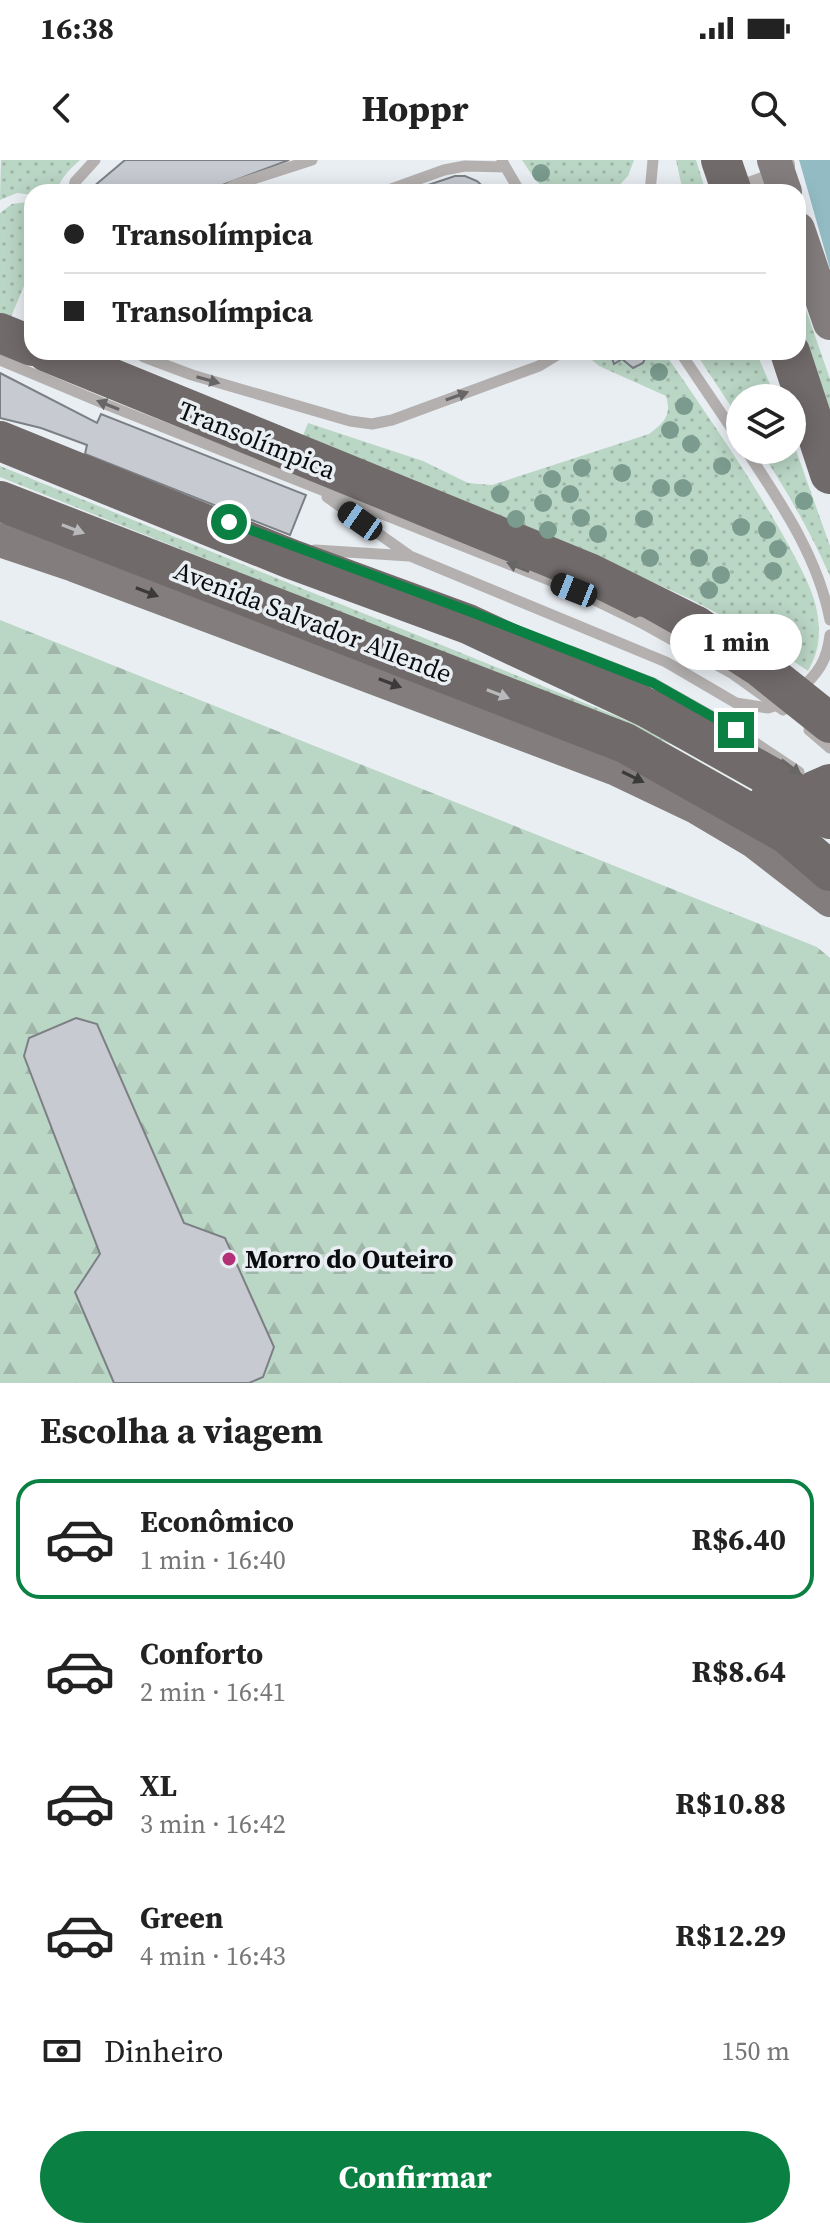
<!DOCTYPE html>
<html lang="pt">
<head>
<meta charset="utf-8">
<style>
	:root { --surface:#fff; --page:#f2f2f2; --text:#222; --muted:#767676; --line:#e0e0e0; --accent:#0b8043 }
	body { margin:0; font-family:"Source Serif 4",serif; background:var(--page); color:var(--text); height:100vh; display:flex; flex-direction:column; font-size:30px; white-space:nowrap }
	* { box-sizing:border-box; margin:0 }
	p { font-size:26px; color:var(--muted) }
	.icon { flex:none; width:44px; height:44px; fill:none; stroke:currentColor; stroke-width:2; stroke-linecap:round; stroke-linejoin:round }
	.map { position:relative; height:1223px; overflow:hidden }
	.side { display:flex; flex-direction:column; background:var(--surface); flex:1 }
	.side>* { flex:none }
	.guide { position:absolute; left:24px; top:24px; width:782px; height:176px; border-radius:24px; box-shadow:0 4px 20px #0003; display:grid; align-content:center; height:176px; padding:0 40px; background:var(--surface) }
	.tools { position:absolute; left:726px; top:224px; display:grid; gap:16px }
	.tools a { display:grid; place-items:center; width:80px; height:80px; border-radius:50%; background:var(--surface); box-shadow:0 4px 20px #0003; font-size:40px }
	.end { position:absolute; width:36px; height:36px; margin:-18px; border:10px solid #0b8043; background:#fff; box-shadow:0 0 0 4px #fff }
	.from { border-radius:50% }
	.bubble { position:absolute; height:56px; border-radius:28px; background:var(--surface); box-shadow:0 4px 20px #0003; font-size:26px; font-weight:700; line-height:56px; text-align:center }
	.car { position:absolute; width:24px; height:48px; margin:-24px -12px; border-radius:10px; box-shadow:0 0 6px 2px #0007; background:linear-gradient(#222 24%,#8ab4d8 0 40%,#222 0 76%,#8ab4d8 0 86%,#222 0) }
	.guide b { display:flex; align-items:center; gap:28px; height:76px; font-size:30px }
	.guide b+b { border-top:2px solid var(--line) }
	.guide i { width:20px; height:20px; background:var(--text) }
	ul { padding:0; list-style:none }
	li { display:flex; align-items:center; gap:24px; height:120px; margin:0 16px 12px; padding:0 24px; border:4px solid transparent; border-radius:24px }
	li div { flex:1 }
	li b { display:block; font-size:30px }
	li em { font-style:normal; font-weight:700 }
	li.selected { border-color:var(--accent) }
	li>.icon { width:72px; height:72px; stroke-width:1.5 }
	h2 { padding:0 40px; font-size:36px; line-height:96px }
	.pay { display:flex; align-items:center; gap:20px; height:88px; padding:0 40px; font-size:30px }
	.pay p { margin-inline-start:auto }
	.button { display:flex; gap:16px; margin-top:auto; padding:16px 40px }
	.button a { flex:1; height:92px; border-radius:48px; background:var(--accent); color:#fff; font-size:32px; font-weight:700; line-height:92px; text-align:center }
	.status { display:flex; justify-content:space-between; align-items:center; height:56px; padding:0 40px; background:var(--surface); direction:ltr }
	.status svg { height:22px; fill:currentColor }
	header { display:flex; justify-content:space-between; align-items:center; height:104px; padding:0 40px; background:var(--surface); font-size:36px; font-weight:700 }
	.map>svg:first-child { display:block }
</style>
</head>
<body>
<div class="status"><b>16:38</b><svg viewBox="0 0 49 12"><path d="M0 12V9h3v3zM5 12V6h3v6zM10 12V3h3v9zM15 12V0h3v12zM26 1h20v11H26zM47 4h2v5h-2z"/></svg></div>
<header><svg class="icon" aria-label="back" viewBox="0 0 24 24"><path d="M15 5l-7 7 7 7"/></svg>Hoppr<svg class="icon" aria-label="search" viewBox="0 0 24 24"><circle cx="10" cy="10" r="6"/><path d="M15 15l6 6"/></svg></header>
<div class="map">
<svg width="830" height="1223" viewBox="0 0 830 1223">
	<defs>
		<pattern id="grass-dots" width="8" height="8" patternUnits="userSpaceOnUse" patternTransform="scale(2)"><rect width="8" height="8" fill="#bad6c5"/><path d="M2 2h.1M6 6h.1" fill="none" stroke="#9fb6a8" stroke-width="1.8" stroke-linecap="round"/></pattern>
		<pattern id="forest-firs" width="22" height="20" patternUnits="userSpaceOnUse" patternTransform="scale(2)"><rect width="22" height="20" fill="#bad6c5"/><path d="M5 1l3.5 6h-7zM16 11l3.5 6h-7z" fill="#9fb6a8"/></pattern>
	</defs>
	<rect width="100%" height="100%" fill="#e9eef3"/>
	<path fill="url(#grass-dots)" d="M1,0h79c-10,9 -20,18 -23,32h-25v3l-15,-2 -17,7z
		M522,0h112l-6,16 -15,16h-64l-13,-11z
		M676,0h20l10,32h-23z
		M27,42l5,3v62l-22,52 -10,-3v-103l12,-9z
		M798,127l32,92v50l-32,-93z
		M589,192h75c43,63 87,125 124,192 10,19 26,47 29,68 4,23 2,39 -9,59l-72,-48 -44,-23 -48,-22 -346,-130 10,-25 115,38 45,22 24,2 157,-51c15,-12 23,-18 17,-38l-67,-30 -7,-6z
		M695,192h61l20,46h-36v22z
		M792,279l38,107v30c-20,-45 -43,-85 -70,-126h32z
		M0,306l614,249 116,50 -4,1 -726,-289z"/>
	<path fill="url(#forest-firs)" d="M0,460l817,327 13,11v425h-830z"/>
	<path fill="#92bbc4" d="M799,0h31v109l-30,-106z"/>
	<path fill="#c7cbd1" stroke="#7c8085" stroke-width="2" d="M125,0h164l-85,32h-112l1,-5z
		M455,16h10l12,5 12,11h-82z
		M610,192h36l1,2 -4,9 -10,5 -11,-9 -8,5z
		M0,213l97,50 4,-9 205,81 -16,40 -205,-81 2,-9 -46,-17 -41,-10z
		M76,858l21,6 87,199 41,15 49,109 -11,30 -14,6h-135l-39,-91 25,-38 -76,-198 5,-18z"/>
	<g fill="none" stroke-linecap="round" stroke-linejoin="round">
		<path stroke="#b4b0b0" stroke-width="11" d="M502,1l18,31
			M73,32l2,-10 20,-22
			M222,32l13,-7 77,-25
			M383,32l61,-22 21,-4 40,1
			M650,32l3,-32
			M135,192l9,5 48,18 158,46 22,3 20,-4 147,-54 23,-14
			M680,192l60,89
			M0,200l105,44 469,186 66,32
			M746,290c35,53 72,107 84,170
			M327,337l83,59 256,106 70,41 32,5 13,-4
			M315,390l94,6
			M571,491l82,32
			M798,531c20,-17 29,-30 32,-56"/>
		<path stroke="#b4b0b0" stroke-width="22" d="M738,32l42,-15 4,-12"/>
		<path stroke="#837d7d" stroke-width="34" d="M774,0l11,32
			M798,69l32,94
			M0,380l74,25 540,203 82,39 59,35 75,58"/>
		<path stroke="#716a6a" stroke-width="40" d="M721,0l11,32
			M0,173l32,13
			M47,192l542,221 107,53
			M790,192l40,122
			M0,281l291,118 177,65 182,85
			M0,341l625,242 162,91 43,37
			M770,639c23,4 39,-6 60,-15"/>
		<path stroke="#b4b0b0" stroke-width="11" d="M640,462l93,52 50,36
			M653,523l83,47 63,42
			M809,570l21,18"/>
		<path stroke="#716a6a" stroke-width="40" d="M696,466l64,41 70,56
			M650,549l128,72 52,38"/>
	</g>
	<g fill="#7a9b8e">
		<circle cx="541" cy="13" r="9"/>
		<circle cx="659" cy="212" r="9"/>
		<circle cx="684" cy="246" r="9"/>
		<circle cx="670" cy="270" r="9"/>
		<circle cx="691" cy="284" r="9"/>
		<circle cx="722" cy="306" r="9"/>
		<circle cx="582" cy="308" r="9"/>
		<circle cx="622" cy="313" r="9"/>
		<circle cx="552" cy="319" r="9"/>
		<circle cx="661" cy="328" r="9"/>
		<circle cx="683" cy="328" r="9"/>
		<circle cx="500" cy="334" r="9"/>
		<circle cx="570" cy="334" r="9"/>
		<circle cx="804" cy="341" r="9"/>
		<circle cx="543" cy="343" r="9"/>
		<circle cx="581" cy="358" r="9"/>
		<circle cx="516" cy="359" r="9"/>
		<circle cx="644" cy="359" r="9"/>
		<circle cx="741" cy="367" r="9"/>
		<circle cx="548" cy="370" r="9"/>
		<circle cx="767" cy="370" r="9"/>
		<circle cx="598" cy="374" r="9"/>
		<circle cx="778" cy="389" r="9"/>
		<circle cx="650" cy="398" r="9"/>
		<circle cx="699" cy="398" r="9"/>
		<circle cx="773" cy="411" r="9"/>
		<circle cx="721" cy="415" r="9"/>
		<circle cx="709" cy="430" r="9"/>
	</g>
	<defs><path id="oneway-solid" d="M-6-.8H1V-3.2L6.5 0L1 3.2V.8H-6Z" transform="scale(2)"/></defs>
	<g fill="#686667">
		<use href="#oneway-solid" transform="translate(208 220) rotate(16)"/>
		<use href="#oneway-solid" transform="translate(457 236) rotate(-20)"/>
		<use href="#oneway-solid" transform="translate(108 245) rotate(-158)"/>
		<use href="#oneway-solid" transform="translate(518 407) rotate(-158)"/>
		<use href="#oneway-solid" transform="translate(791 607) rotate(37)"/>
	</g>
	<g fill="#b9b9bc">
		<use href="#oneway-solid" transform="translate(73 369) rotate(21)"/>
		<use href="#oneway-solid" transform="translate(498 534) rotate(21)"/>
	</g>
	<g fill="#3b393a">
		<use href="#oneway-solid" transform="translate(147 432) rotate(21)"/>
		<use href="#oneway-solid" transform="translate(390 523) rotate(21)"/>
		<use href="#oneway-solid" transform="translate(633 617) rotate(26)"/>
	</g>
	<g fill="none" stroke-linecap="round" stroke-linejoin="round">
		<path stroke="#0b8043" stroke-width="10" d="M229,362l245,91 179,70 83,47"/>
	</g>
	<circle fill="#b43076" stroke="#e9eef3" stroke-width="3" cx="229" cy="1099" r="8"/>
	<g text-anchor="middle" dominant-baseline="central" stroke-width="7" stroke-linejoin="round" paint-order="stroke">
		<g font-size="26" fill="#0b0c0e" stroke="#e9eef3">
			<text transform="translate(257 280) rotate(22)">Transolímpica</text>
			<text transform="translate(313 462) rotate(21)">Avenida Salvador Allende</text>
		</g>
		<g font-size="26" font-weight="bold" fill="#0b0c0e" stroke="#e9eef3" text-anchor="start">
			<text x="245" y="1099">Morro do Outeiro</text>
		</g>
	</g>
</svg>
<div class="tools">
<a><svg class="icon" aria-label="layers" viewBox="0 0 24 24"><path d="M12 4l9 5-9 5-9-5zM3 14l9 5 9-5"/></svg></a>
</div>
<i class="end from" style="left:229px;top:362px"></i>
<i class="end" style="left:736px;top:570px"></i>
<div class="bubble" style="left:670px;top:454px;width:132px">1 min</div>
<i class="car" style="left:360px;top:361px;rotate:305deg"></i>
<i class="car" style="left:574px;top:430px;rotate:292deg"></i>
<div class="guide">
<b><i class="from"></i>Transolímpica</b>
<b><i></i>Transolímpica</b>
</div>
</div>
<section class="side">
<h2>Escolha a viagem</h2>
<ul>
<li class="selected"><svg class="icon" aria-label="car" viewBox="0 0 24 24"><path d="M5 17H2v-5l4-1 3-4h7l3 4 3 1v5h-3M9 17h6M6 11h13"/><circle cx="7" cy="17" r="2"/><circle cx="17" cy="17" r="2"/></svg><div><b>Econômico</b><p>1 min · 16:40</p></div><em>R$6.40</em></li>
<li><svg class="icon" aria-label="car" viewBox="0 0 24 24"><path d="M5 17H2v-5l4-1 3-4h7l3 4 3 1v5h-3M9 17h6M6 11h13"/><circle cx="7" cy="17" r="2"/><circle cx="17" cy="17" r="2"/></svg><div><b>Conforto</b><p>2 min · 16:41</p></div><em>R$8.64</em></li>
<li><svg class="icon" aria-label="car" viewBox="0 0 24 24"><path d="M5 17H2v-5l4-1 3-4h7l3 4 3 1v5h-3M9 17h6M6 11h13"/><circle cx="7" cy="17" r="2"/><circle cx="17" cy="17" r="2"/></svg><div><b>XL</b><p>3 min · 16:42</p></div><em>R$10.88</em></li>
<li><svg class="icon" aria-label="car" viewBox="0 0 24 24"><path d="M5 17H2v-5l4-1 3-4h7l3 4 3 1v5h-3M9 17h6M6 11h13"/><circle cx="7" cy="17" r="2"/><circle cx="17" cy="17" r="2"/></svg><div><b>Green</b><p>4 min · 16:43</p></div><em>R$12.29</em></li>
</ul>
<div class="pay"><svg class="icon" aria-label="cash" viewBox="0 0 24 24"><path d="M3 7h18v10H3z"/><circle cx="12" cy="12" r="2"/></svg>Dinheiro<p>150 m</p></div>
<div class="button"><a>Confirmar</a></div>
</section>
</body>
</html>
